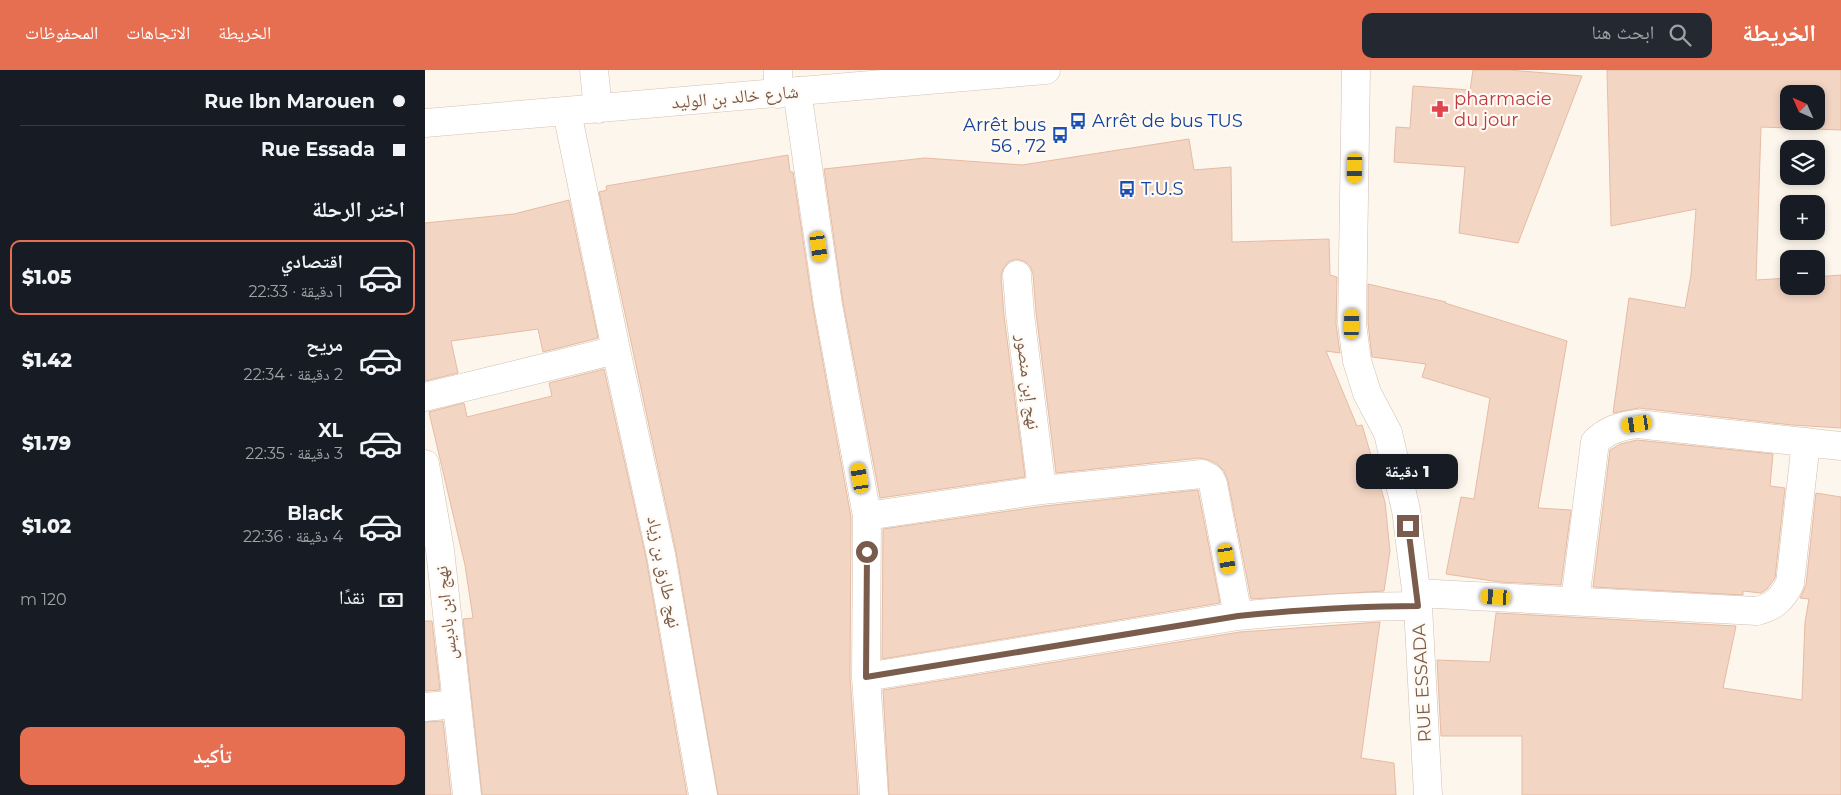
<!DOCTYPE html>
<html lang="ar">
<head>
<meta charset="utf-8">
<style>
	:root { --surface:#171b24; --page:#242831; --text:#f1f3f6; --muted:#9ea1a6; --line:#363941; --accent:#e76f51 }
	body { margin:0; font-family:Montserrat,"Noto Naskh Arabic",sans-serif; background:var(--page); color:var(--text); direction:rtl; height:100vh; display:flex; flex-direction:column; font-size:19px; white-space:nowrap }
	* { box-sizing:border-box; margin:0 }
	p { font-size:16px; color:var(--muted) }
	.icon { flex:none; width:28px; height:28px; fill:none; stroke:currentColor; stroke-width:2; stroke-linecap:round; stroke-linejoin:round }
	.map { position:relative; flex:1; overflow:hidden; direction:ltr }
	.panel { display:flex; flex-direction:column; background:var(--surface); width:425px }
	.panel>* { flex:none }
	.guide { display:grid; align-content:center; height:110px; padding:0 20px; background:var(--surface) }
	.needle { width:32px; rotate:315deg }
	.buttons { position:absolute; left:1355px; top:15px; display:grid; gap:10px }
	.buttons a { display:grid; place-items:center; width:45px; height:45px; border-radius:10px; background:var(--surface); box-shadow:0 2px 8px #0003; font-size:25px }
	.end { position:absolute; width:22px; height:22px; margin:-11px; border:6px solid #7a5c4d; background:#fff; box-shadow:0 0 0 2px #fff }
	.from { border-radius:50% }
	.bubble { position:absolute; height:35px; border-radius:10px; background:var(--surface); box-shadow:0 2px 8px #0003; font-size:16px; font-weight:800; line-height:35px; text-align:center; direction:rtl }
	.car { position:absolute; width:15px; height:30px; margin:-15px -8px; border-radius:6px; box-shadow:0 0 4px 1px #0007; background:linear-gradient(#f5c518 24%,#345 0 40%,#f5c518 0 76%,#345 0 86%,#f5c518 0) }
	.guide b { display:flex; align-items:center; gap:18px; height:48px; font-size:19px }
	.guide b+b { border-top:1px solid var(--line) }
	.guide i { width:12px; height:12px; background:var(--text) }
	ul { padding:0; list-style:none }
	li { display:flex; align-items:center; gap:15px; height:75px; margin:0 10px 8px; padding:0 10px; border:2px solid transparent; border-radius:10px }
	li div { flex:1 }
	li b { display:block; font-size:19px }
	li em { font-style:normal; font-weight:800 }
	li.active { border-color:var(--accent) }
	li>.icon { width:45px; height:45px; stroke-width:1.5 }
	h2 { padding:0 20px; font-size:22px; line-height:60px }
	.pay { display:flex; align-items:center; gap:12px; height:55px; padding:0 20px; font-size:19px }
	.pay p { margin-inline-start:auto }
	.button { display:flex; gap:10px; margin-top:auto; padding:10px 20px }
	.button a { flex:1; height:58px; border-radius:10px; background:var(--accent); color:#fff; font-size:20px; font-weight:800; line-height:58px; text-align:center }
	header { display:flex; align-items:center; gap:30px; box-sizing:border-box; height:70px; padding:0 25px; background:var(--accent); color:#fff }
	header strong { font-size:24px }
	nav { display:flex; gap:28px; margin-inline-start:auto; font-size:18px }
	.search { width:350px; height:45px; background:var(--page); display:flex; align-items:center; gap:12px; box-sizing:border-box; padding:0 18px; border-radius:10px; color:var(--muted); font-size:19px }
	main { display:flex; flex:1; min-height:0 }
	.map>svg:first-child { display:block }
</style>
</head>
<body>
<header>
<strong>الخريطة</strong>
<div class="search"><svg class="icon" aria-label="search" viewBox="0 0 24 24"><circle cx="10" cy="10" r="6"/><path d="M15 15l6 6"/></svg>ابحث هنا</div>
<nav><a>الخريطة</a><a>الاتجاهات</a><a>المحفوظات</a></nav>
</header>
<main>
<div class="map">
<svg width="1416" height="725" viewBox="0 0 1416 725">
	<rect width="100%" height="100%" fill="#fdf6ec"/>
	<path fill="#f3d5c3" stroke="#e6bba3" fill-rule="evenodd" d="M1048,0h36l73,6 -64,167 -59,-10 6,-66 -71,-5 2,-35 14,1 3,-42 57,4z
		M1182,0h234v60l-80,-3 -5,153 33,-2v8h27v-9l25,-2v153l-49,-3 -153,-17 -26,5 16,-115 56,10 6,-33 5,-66 -85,17zM1364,24h27v27h-27z
		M764,69l5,31 37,-3 1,75 97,-3 1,36 7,2 -1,47 4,29 -14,-2 31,75 5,-1 23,77 5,49 -6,40 -133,8 -23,-118 -4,-10 -7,-7 -8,-4 -9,-2 -144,15 -20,-161 -3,-38 -3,-8 -6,-5 -8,-2 -8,3 -5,7 -2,7 3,40 21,161 -145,21 -37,-196 -19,-133 101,-11 97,7z
		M363,85l2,17h3l20,136 38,209 -1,160 8,118h-140l-42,-243 -77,-360 8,-2 -1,-4z
		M144,130l29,138 -55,14 -5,-23 -87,12 7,32 -33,8v-158l89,-9z
		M943,214l78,18 -1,1 122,38 -29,167 33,2 -10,75 -61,-3 -54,-8 15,-77 13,2 16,-101 -68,-21 4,-13 -54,-7 -4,-34z
		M179,299l42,189 41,237h-205l-19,-176 10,-1 -8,-53 -36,-153 35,-9 3,14 85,-21 -3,-13z
		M1212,370l136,14 -3,32 15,2 -10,90 -8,11 -6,4 -18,-2v4l-150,-8 17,-137 10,-6z
		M773,420l22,113 -338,56 1,-130 161,-23z
		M1391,423l25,4v298h-319v-59h-81l-4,-76 53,2 6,-49 240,13 -13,62 79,12 3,-78 4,-23 -9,-1 6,-13z
		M0,551h7l8,69 -15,1z
		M955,552l-19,136 33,5 2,32h-507l-6,-105 357,-58z
		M18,651l8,74h-26v-73z"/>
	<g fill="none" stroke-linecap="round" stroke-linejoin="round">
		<g stroke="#d1beb0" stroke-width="29">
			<path id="street" d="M931,0l-4,254 5,37 10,32 21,40 18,77 12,96 10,189
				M372,21l31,214 39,211 175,-26 160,-16 8,4 3,6 25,132
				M353,24v-24
				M142,42l49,238 45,205 42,240
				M592,205l3,39 22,176
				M0,327l191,-47
				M0,394l15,86 27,245
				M442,446l-1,161 8,118
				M992,523l340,18c17,-4 26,-13 33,-28l16,-141
				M1150,531l20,-159c12,-12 25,-16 42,-18l204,22
				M441,607l372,-61c60,-6 120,-10 180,-10
				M0,637l31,-3"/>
		</g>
		<g stroke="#d6c0b0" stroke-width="29">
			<path id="secondary" d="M169,0l4,39
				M0,53l621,-53"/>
		</g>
		<use href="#street" stroke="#fff" stroke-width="28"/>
		<use href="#secondary" stroke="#fff" stroke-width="28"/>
	</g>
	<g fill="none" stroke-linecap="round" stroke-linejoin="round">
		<path stroke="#7a5c4d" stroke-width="6" d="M442,482l-1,125 372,-61c60,-6 120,-10 180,-10l-10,-80"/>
	</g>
	<defs>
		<g id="pharmacy-bare" transform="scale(1.35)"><path d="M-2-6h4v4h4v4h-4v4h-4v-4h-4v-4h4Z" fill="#e0444e" stroke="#fffaf3" stroke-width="2.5" paint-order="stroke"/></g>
		<g id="bus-bare" transform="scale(1.35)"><path d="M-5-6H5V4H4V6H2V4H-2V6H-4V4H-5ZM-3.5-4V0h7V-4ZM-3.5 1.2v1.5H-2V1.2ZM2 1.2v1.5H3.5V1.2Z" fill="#1a4fb4" stroke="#fffaf3" stroke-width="2.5" paint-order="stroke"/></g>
	</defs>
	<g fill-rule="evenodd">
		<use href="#pharmacy-bare" x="1015" y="39"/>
		<use href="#bus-bare" x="653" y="51"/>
		<use href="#bus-bare" x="635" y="65"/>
		<use href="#bus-bare" x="702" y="119"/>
	</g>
	<g text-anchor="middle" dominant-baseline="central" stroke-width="4.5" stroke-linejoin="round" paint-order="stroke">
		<g font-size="18" fill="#7a5c4d" stroke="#fffaf3">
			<text transform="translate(310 27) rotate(-5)">شارع خالد بن الوليد</text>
			<text transform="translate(603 312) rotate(83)">نهج إبن منصور</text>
			<text transform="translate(239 502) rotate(79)">نهج طارق بن زياد</text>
			<text transform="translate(21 543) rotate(-96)">نهج ابن باديس</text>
			<text transform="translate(997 613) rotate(-93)">RUE ESSADA</text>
		</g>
		<g font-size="18" fill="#be3a42" stroke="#fffaf3" text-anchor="start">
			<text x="1029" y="29">pharmacie<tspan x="1029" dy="21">du jour</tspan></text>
		</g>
		<g font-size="18" fill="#164399" stroke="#fffaf3" text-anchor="start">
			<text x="667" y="51">Arrêt de bus TUS</text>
			<text x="621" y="55" text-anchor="end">Arrêt bus<tspan x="621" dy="21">56 , 72</tspan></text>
			<text x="716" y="119">T.U.S</text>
		</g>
	</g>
</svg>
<div class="buttons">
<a><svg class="needle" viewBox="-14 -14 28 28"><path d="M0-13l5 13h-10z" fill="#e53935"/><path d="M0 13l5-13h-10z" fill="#9ea1a6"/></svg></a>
<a><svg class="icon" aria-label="layers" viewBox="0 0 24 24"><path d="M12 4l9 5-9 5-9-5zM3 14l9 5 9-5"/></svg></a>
<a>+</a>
<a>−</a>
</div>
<i class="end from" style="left:442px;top:482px"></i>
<i class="end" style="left:983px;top:456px"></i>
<div class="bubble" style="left:931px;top:384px;width:102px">1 دقيقة</div>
<i class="car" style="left:930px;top:98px;rotate:181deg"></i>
<i class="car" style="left:394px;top:177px;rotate:172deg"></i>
<i class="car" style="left:927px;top:254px;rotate:1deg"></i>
<i class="car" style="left:1212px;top:354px;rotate:261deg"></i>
<i class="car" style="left:435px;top:408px;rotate:350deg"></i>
<i class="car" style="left:802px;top:489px;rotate:170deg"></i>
<i class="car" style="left:1071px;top:527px;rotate:273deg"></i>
</div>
<section class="panel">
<div class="guide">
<b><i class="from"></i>Rue Ibn Marouen</b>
<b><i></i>Rue Essada</b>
</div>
<h2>اختر الرحلة</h2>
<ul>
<li class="active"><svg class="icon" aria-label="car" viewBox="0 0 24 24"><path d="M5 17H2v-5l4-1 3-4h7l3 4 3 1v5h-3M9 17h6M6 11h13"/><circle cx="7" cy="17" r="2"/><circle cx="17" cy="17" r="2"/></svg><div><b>اقتصادي</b><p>1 دقيقة · 22:33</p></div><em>$1.05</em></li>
<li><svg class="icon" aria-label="car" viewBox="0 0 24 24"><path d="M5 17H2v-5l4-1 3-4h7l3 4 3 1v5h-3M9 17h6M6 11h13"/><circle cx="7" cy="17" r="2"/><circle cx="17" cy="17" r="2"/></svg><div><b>مريح</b><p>2 دقيقة · 22:34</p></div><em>$1.42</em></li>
<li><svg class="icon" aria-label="car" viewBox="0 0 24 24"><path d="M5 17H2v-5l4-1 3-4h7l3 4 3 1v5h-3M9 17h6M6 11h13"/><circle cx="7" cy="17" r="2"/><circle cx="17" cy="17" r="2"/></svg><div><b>XL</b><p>3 دقيقة · 22:35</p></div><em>$1.79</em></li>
<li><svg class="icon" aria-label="car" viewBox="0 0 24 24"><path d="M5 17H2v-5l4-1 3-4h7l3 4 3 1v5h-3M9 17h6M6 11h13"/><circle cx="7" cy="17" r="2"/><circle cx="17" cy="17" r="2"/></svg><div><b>Black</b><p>4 دقيقة · 22:36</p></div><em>$1.02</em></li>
</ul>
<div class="pay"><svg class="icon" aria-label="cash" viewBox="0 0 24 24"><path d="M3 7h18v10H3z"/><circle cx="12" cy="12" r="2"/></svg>نقدًا<p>120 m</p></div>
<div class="button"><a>تأكيد</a></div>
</section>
</main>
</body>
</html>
